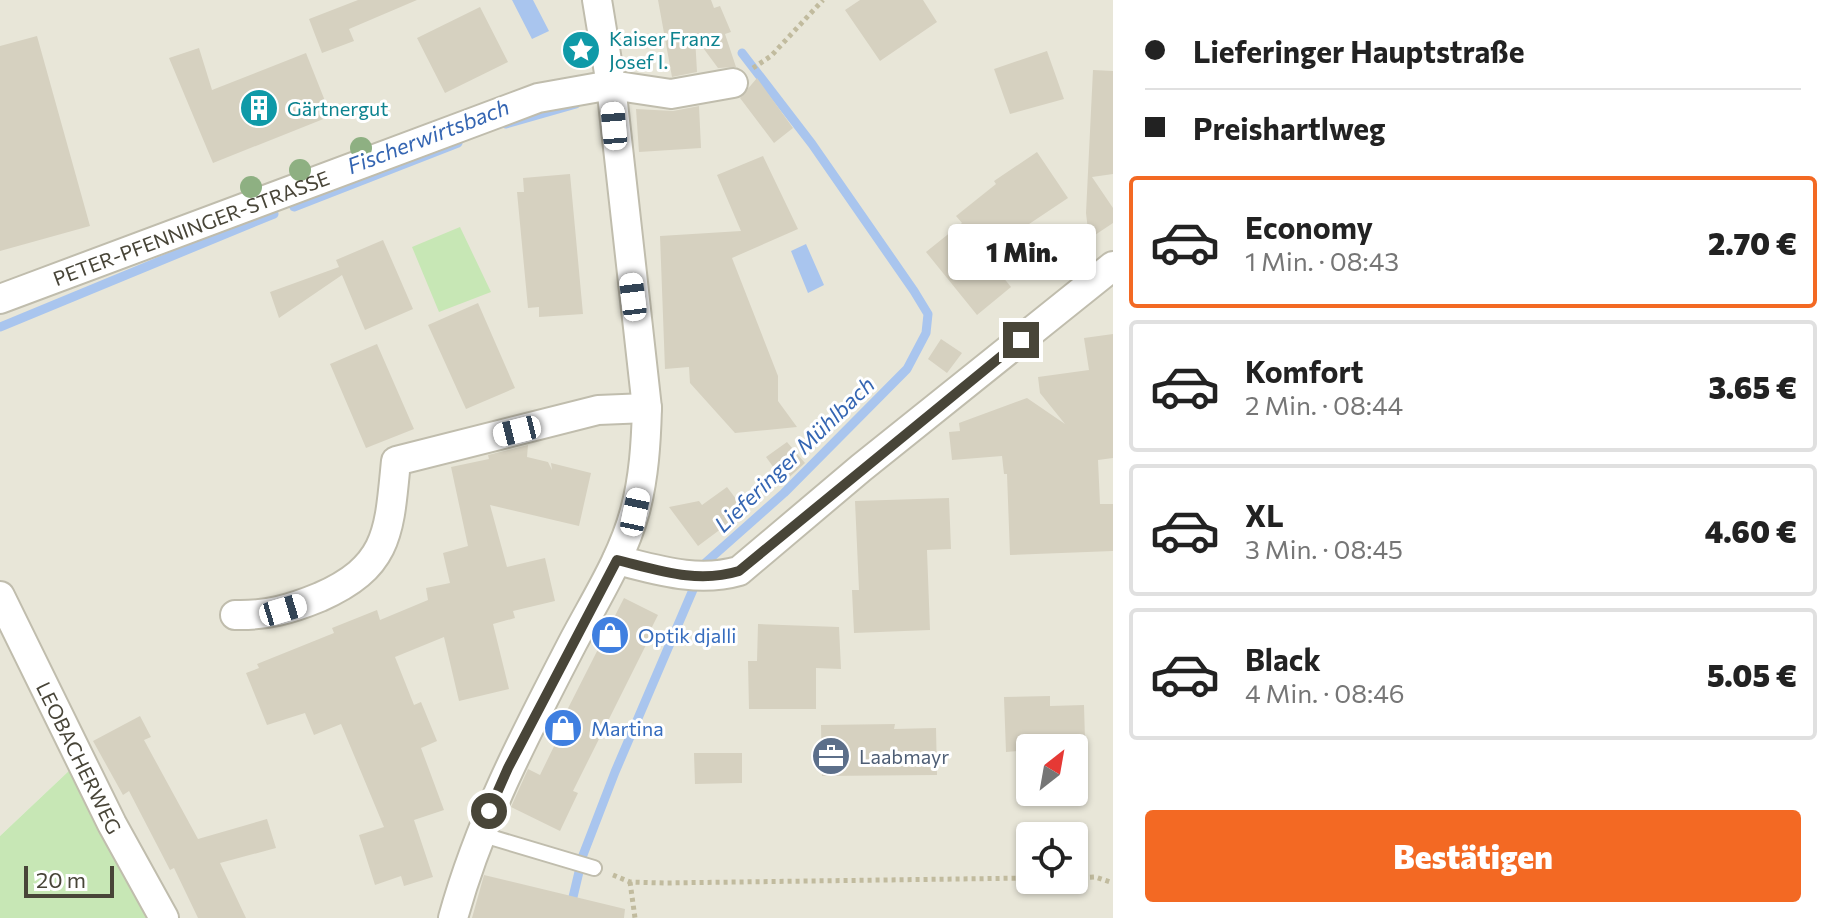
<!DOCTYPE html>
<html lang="de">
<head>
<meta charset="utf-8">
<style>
	:root { --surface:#fff; --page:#f6f6f6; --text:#222; --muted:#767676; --line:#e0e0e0; --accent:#f36923 }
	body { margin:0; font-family:Commissioner,sans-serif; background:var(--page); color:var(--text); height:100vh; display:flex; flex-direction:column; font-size:30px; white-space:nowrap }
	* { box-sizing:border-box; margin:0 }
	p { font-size:26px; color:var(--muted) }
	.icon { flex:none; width:44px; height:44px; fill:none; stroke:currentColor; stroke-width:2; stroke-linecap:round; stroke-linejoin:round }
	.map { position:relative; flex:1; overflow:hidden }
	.details { display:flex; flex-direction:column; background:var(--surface); width:720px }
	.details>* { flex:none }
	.banner { display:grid; align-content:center; height:176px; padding:0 32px; background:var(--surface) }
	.needle { width:52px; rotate:31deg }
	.fabs { position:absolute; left:1016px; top:734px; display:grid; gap:16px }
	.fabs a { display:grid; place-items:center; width:72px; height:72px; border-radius:8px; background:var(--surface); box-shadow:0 2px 6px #0004; font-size:40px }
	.scale { position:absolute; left:24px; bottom:20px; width:90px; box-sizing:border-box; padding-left:8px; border:4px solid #484538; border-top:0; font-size:22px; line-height:28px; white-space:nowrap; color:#484538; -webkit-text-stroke:6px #fff; paint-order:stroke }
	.end { position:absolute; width:36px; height:36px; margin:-18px; border:10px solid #484538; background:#fff; box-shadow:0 0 0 4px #fff }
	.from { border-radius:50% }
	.bubble { position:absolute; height:56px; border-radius:8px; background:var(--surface); box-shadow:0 2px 6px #0004; font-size:26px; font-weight:800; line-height:56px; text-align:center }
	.car { position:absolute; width:24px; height:48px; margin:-24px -12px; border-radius:10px; box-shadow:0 0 6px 2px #0007; background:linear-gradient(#fff 24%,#345 0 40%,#fff 0 76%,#345 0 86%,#fff 0) }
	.banner b { display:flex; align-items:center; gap:28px; height:76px; font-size:30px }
	.banner b+b { border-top:2px solid var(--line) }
	.banner i { width:20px; height:20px; background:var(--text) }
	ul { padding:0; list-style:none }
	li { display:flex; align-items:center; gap:24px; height:132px; margin:0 16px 12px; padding:0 16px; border:4px solid var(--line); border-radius:8px }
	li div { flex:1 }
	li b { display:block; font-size:30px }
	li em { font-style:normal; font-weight:800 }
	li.selected { border-color:var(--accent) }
	li>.icon { width:72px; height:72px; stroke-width:1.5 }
	.action { display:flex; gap:16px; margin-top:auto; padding:16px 32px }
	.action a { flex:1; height:92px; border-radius:8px; background:var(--accent); color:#fff; font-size:32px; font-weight:800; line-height:92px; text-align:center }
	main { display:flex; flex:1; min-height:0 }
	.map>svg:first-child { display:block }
</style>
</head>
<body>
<main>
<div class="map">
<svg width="1113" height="918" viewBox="0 0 1113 918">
	<rect width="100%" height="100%" fill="#f4f3ea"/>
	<path fill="#e8e6d8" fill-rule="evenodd" d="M0,0h1113v918h-953l-88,-150 -72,68zM1030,748h44v44h-44zM1030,836h44v44h-44z"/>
	<path fill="#c7e7b5" d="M460,227l31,65 -52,20 -27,-65z
		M72,768l88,150h-160v-82z"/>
	<path fill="#a9c5ee" d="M512,0h21l16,31 -17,8z
		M806,244l18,41 -16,8 -17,-42z"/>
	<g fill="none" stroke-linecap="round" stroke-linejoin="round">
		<path stroke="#a9c5ee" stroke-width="9" d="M506,124l70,-20
			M294,207l164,-64
			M0,327l274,-113
			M568,918l15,-63 32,-83 89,-208 80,-71 123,-124 19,-36 2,-19 -14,-23 -102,-147 -70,-91"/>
	</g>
	<path fill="#d6d1c0" d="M358,0h59l-68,29 5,12 -32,12 -13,-34z
		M658,0h53l3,8 6,-2 11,26 -6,2 11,33 -18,1 -23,-31 2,35 -25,5z
		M860,0h63l14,22 -57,39 -35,-51z
		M480,7l28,55 -63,31 -28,-55z
		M37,36l53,190 -90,25v-205z
		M199,48l13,42 94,-37 25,63 -118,47 -44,-105z
		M1047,51l17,48 -54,15 -16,-45z
		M1093,70l20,1v103l-21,3 21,31v15l-24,16 -3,-26z
		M757,78l36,50 -19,15 -34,-45z
		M699,106l2,42 -62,4 -3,-43 37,2z
		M1037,152l31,46 -60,40 12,15 -22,18 13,16 -34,28 -51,-63 36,-29 -6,-7 40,-32 -2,-3z
		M763,156l35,73 -66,29 46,118v25l19,26 -62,6 -45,-50 -1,-16 -24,2 -5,-133 81,-5 -24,-56z
		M570,174l13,140 -44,3v-10l-11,1 -11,-116h7l-1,-14z
		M383,240l30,69 -48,21 -23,-55 -63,43 -9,-26 69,-25 -3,-7z
		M478,303l37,85 -49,21 -38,-84z
		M1113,334v124l-15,2 2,44h13v47l-103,4 -3,-81h-3l-2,-18 -50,4 -3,-28 11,-1 -1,-8 68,-25 38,26 -25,-31 -2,-16 51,-7 -5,-32z
		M941,339l21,14 -15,20 -19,-14z
		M377,344l37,85 -48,19 -36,-84z
		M787,442l18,21 -21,19 -18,-25z
		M528,445l-1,12 21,5 4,8 -1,-7 40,10 -12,53 -89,-21 17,62 38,-9 10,43 -42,10 2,7 -22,6 16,65 -50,12 -15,-64 -49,20 19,48 7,-3 16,39 -16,7 23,62 -30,10 19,57 -29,9 -3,-10 -26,9 -16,-50 25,-8 -43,-103 -27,11 -9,-22 -38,12 -21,-52 13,-5 -2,-4 77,-31 -2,-5 45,-18 3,10 48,-20 -2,-12 24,-5 -7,-30 25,-7 -17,-79 38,-8 -1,-4z
		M727,487l18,24 -47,35 -29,-39 30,-6 3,4z
		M949,498l2,51 -24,1 3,80 -76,3 -2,-43h7l-4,-89z
		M624,598l34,17 -10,20 2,2 -77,154 5,2 -18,38 -49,-24 17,-38 12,6 20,-41 -4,-2z
		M758,624l81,3 2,42 -25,-1v41h-67l-1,-48h9z
		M1050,696v10l34,-1 1,35h-34v8l-45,4 -2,-55z
		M140,716l11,21 -7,3 54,99 69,-20 9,29 -56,15 26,55h-48l-24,-50 -4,2 -41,-79 -6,4 -30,-54z
		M895,724l-1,5 42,-1 1,47 -115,1 -1,-51z
		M694,753h48v30l-47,1z
		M484,875l141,34 -1,9h-152z"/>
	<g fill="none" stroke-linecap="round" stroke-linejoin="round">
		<g stroke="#c0bdad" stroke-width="18">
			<path id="service" d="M480,834l114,34"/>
		</g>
		<g stroke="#c0bdad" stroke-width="32">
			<g id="minor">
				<path id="s1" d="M0,299l538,-201 73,-13 60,9 62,-11"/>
				<path d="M617,560c41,10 80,23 122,11l122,-103 252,-202"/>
				<path id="s2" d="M0,596l112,228 52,94"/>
				<path d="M235,615c31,1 56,-6 85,-18 70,-31 69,-66 76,-136l202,-51 49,-2"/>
				<path d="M453,918c27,-98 73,-185 119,-274 23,-44 50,-85 63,-133 9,-34 11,-68 12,-103l-36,-323 -14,-85"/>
			</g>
		</g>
		<path stroke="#c1bb9e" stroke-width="5" stroke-dasharray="4 4" stroke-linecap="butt" d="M753,68l18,-12 52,-56
			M613,875l17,7 34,1 366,-5
			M1074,878l21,-1 18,6
			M630,882l5,36"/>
		<use href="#service" stroke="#fff" stroke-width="14"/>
		<use href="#minor" stroke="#fff" stroke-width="28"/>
	</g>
	<g fill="#8eb082">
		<circle cx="361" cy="148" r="11"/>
		<circle cx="300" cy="170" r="11"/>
		<circle cx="251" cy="187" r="11"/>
	</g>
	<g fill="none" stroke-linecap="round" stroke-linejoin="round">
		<path stroke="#484538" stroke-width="10" d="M489,811l19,-43 109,-208c41,10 80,24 122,11l282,-231"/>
	</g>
	<defs>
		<g id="sight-disc" transform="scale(2)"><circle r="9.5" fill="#0f9aa8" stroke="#fff"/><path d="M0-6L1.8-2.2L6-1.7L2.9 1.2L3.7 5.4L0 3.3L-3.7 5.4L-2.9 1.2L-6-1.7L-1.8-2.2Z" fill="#fff"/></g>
		<g id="building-disc" transform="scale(2)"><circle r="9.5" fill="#0f9aa8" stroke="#fff"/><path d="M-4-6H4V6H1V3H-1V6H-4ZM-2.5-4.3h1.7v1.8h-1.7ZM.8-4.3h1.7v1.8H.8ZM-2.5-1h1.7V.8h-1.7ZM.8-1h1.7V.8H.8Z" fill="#fff"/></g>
		<g id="shop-disc" transform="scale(2)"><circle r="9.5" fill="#3f7fe0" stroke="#fff"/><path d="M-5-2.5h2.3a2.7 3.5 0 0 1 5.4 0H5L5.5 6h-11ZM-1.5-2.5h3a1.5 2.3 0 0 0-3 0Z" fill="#fff"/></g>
		<g id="office-disc" transform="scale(2)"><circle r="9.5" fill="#5c6f8a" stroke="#fff"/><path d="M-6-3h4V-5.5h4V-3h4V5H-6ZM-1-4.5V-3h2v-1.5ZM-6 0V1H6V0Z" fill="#fff"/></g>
	</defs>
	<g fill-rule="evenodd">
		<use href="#sight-disc" x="581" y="50"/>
		<use href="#building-disc" x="259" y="108"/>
		<use href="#shop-disc" x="610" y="635"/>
		<use href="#shop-disc" x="563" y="728"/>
		<use href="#office-disc" x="831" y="756"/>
	</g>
	<g text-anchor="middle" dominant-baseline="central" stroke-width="6" stroke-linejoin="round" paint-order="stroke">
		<g font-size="20" fill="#0d838f" stroke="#fff" text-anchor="start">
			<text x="609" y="38">Kaiser Franz<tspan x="609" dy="23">Josef I.</tspan></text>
			<text x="287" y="108">Gärtnergut</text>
		</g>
		<g font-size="20" fill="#484538" stroke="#fff">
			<text stroke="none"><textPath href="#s1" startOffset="204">PETER-PFENNINGER-STRASSE</textPath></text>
			<text stroke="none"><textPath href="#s2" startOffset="180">LEOBACHERWEG</textPath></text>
		</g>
		<g font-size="20" fill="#366cbe" stroke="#fff" text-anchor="start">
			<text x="638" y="635">Optik djalli</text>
			<text x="591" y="728">Martina</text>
		</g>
		<g font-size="20" fill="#4e5e75" stroke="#fff" text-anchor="start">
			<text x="859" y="756">Laabmayr</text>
		</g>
		<g font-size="22" font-style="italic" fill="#3465b2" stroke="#fff">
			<text transform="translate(428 136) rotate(-21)">Fischerwirtsbach</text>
			<text transform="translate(794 454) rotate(-44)">Lieferinger Mühlbach</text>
		</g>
	</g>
</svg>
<div class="fabs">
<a><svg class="needle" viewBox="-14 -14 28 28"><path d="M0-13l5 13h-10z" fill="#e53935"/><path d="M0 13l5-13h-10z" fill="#767676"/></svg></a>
<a><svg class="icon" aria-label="locate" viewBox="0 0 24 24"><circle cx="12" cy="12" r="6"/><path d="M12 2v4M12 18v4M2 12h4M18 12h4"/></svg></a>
</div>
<div class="scale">20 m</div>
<i class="end from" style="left:489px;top:811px"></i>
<i class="end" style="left:1021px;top:340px"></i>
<div class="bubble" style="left:948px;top:224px;width:148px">1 Min.</div>
<i class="car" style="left:614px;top:126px;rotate:355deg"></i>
<i class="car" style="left:633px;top:297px;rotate:353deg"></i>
<i class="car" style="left:517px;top:431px;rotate:256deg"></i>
<i class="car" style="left:635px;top:512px;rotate:12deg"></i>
<i class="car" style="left:283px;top:610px;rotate:73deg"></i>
</div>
<section class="details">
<div class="banner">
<b><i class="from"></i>Lieferinger Hauptstraße</b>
<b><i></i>Preishartlweg</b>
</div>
<ul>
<li class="selected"><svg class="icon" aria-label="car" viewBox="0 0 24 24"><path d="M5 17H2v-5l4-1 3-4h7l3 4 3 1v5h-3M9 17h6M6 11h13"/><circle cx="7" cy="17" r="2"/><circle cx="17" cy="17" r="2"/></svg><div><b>Economy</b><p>1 Min. · 08:43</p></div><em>2.70 €</em></li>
<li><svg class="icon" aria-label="car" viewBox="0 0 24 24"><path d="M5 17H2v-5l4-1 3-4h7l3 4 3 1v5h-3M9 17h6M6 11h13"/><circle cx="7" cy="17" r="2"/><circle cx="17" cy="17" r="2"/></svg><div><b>Komfort</b><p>2 Min. · 08:44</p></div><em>3.65 €</em></li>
<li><svg class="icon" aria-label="car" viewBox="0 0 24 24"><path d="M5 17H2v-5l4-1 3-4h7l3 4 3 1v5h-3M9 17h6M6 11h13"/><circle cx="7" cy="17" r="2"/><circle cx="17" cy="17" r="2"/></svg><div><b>XL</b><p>3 Min. · 08:45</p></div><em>4.60 €</em></li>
<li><svg class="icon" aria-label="car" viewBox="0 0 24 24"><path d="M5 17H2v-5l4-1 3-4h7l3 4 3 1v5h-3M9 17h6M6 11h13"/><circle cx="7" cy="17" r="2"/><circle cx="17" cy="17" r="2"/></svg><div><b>Black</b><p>4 Min. · 08:46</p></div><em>5.05 €</em></li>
</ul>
<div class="action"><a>Bestätigen</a></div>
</section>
</main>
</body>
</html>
